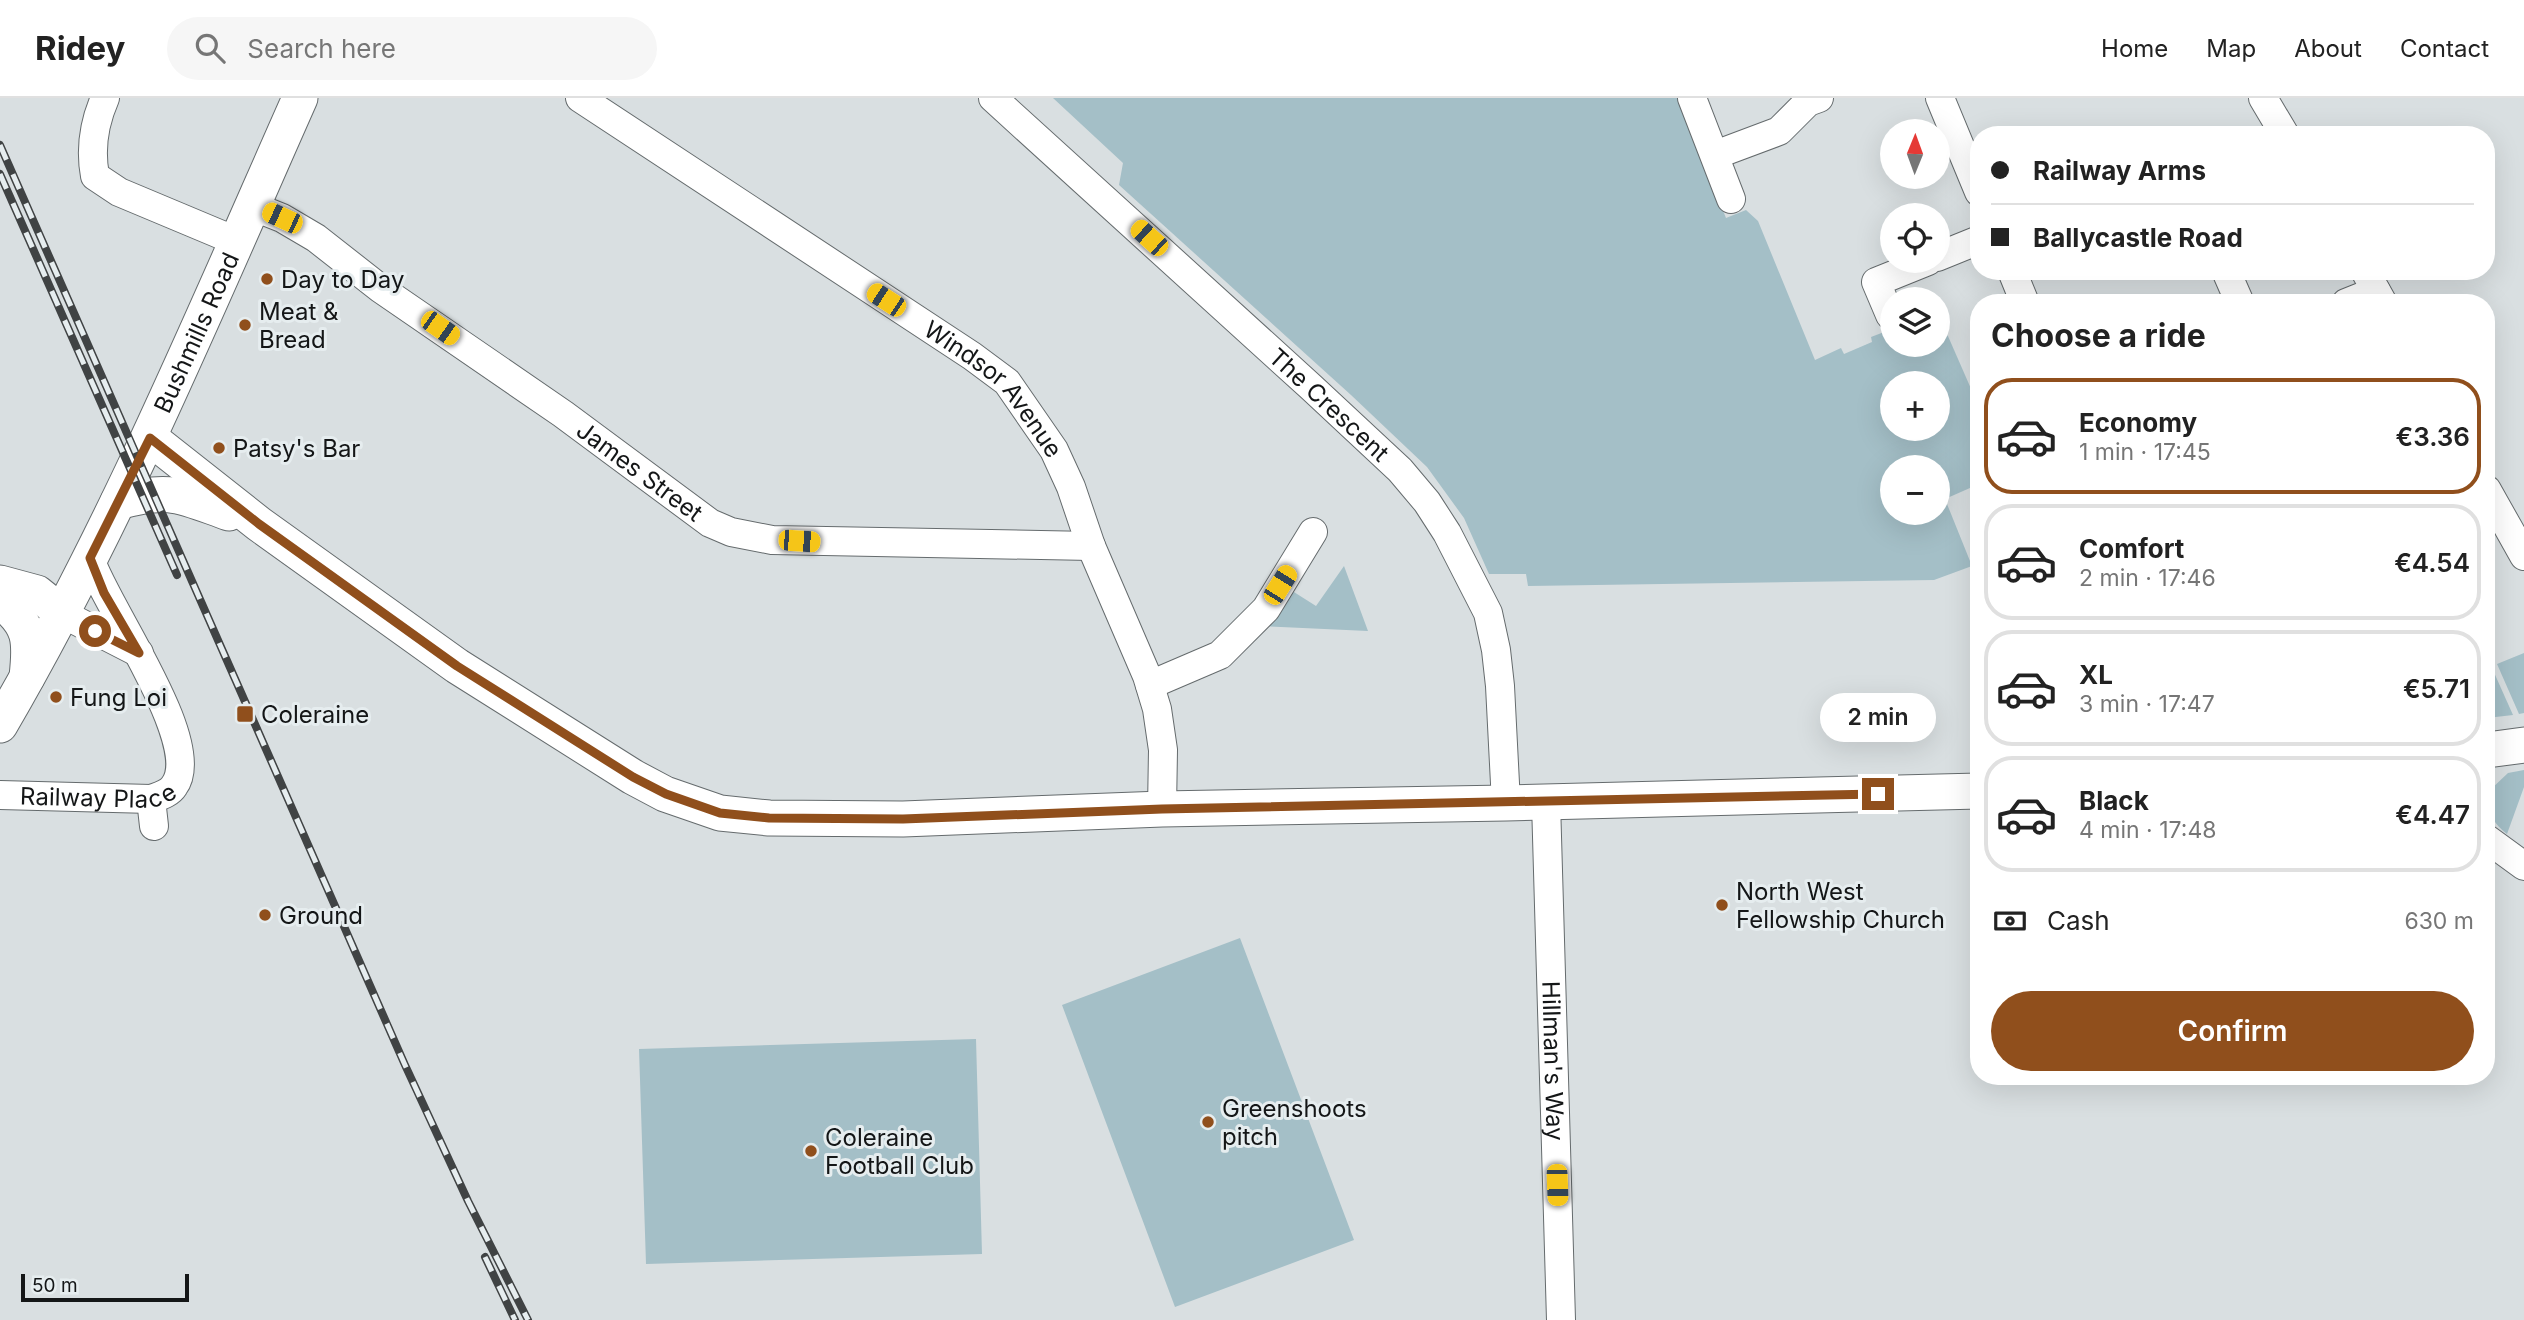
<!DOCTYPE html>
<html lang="en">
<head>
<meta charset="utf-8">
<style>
	:root { --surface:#fff; --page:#f6f6f6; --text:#222; --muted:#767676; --line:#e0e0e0; --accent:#904f1c }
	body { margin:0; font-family:Inter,sans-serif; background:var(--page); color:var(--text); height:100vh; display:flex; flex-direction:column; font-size:26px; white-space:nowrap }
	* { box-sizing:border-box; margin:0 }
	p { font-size:23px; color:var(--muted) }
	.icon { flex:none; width:38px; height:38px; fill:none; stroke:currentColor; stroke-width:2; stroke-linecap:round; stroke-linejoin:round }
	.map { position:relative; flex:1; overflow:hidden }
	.side { position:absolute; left:1970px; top:196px; width:525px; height:791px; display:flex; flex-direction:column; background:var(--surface); border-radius:28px; box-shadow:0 7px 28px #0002 }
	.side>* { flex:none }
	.top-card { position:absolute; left:1970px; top:28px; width:525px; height:154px; border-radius:28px; box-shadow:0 7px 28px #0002; display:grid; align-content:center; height:154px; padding:0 21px; background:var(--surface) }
	.needle { width:46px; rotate:1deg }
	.controls { position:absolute; left:1880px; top:21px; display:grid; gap:14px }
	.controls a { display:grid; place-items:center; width:70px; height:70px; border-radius:50%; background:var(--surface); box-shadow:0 7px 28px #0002; font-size:35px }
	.scale { position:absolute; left:21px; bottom:18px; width:168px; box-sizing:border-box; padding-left:7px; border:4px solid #141617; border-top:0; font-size:19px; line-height:24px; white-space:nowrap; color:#141617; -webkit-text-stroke:5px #e6edef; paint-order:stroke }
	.end { position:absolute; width:32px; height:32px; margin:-16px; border:9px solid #904f1c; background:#fff; box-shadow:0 0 0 4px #fff }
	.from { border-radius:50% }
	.bubble { position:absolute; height:49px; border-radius:24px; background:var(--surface); box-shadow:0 7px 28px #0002; font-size:23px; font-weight:600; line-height:49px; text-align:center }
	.car { position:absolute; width:21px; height:42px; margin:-21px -10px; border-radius:9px; box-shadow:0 0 5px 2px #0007; background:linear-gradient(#f5c518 24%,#345 0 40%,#f5c518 0 76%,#345 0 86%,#f5c518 0) }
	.top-card b { display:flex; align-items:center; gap:24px; height:66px; font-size:26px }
	.top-card b+b { border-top:2px solid var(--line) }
	.top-card i { width:18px; height:18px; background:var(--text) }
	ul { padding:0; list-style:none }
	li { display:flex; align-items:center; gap:21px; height:116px; margin:0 14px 10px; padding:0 7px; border:4px solid var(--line); border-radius:28px }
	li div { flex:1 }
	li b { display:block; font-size:26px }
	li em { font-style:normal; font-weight:600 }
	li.current { border-color:var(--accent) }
	li>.icon { width:63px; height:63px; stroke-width:1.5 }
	h2 { padding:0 21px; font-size:32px; line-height:84px }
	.pay { display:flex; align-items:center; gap:18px; height:77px; padding:0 21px; font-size:26px }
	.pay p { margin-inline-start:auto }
	.cta { display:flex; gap:14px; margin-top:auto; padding:14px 21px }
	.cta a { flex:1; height:80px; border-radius:42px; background:var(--accent); color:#fff; font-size:28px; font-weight:600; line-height:80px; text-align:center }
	header { display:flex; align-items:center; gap:42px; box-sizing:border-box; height:98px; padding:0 35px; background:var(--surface); border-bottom:2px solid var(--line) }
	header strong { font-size:33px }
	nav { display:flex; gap:38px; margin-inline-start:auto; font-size:24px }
	.search { width:490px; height:63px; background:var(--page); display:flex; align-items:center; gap:18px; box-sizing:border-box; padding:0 24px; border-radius:38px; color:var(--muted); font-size:26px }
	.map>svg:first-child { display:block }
</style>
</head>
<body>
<header>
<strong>Ridey</strong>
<div class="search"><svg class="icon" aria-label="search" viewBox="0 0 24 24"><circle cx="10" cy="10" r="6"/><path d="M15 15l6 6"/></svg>Search here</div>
<nav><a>Home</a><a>Map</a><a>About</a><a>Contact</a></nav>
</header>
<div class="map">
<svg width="2524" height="1222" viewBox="0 0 2524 1222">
	<rect width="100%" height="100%" fill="#d9dfe1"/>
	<path fill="#a4bfc7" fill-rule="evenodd" d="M1053,0h625l48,120 20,-8 12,11 57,139 26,-12 3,6 28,-12 -1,-5 21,-8v16h45v-34l42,96v77l-34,15 27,67 -38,14 -406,6 -2,-12h-37l-25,-56 -37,-51 -76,-72 -232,-210 4,-22zM1892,285h45v46h-45zM1892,369h45v46h-45z
		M1344,468l24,65 -106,-5 24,-39 30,19z
		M2524,555v60l-5,1 -22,-50z
		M2492,570l21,47 -26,3v-48z
		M2524,672v17l-17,47c-17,-13 -19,-24 -17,-44l18,-17z
		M1240,840l114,302 -179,67 -113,-302z
		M976,941l6,215 -336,10 -7,-215z"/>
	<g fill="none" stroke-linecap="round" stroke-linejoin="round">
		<g stroke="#656b6d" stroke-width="30">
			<g id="minor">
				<path d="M105,0c-11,25 -15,51 -10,78l24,16 117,49"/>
				<path id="s1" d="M580,0l392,258 35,26 47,68 17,37 20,59 56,130 10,33 6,41 -1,59"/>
				<path id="s2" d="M993,0l318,289 89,83 27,32 20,31 41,80 8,37 4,36 6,117"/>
				<path d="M1692,0l39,101"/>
				<path d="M1940,0l39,94"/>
				<path d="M2263,0l22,37"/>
				<path d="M1715,57l64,-24 29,-29 11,-4"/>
				<path id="s3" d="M252,108l30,12 34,20 65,51 182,125 147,109 21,9 41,8 319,6"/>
				<path d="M1937,159l42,-17"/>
				<path d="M2012,173l13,32"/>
				<path d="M2226,173l14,32"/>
				<path d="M2365,173l18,32"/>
				<path d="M2346,205l30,-12"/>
				<path d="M1890,217l-14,-33 52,-21"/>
				<path d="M2487,392l37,66"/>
				<path d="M63,516l76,39"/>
				<path d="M1150,587l70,-30 46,-46 47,-77"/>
				<path id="s4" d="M0,697l151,4c8,-3 18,-5 23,-13 32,-42 -71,-183 -84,-228"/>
				<path d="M151,701l3,27"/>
				<path id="s5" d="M1546,704l15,518"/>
				<path d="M2487,741l37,27"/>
			</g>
		</g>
		<g stroke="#656b6d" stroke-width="37">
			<g id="major">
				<path d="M150,340l109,86 198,142 176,111 32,17 55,19 49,5 134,1 259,-10 344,-6 473,-12"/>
				<path d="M118,404c52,-15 63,-6 111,11"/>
				<path d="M0,485l37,10 26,21"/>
				<path d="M0,503c31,23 31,40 27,76"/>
				<path id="s6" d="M0,627c117,-201 206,-415 300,-627"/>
				<path d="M2487,652l37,-5"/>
			</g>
		</g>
		<use href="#minor" stroke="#fff" stroke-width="28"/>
		<use href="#major" stroke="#fff" stroke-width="35"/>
		<g stroke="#404344" stroke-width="8">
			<path id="rail" d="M0,47l405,920 63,136 60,119
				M0,76l177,401
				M485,1159l30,63"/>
		</g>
		<use href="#rail" stroke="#e6edef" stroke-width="5" stroke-dasharray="16" stroke-linecap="butt"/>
	</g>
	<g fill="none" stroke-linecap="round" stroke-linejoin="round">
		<path stroke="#904f1c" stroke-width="9" d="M95,533l44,22 -35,-60 -14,-35 60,-120 109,86 198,142 176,111 33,17 54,19 49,5 134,1 259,-10 716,-15"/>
	</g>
	<g fill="#904f1c" stroke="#e6edef" stroke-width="2.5">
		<circle cx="267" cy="181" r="7"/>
		<circle cx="245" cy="227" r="7"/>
		<circle cx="219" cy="350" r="7"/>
		<circle cx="56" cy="599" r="7"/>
		<rect x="236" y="607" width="18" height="18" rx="3.5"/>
		<circle cx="1722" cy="807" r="7"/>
		<circle cx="265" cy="817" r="7"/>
		<circle cx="1208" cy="1024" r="7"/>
		<circle cx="811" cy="1053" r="7"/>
	</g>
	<g text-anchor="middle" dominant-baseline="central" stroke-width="6" stroke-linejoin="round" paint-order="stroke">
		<g font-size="24" fill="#141617" stroke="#e6edef" text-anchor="start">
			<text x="281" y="181">Day to Day</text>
			<text x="259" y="213">Meat &amp;<tspan x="259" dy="28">Bread</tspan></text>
			<text x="233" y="350">Patsy's Bar</text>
			<text x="70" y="599">Fung Loi</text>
			<text x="261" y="616">Coleraine</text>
			<text x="1736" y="793">North West<tspan x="1736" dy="28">Fellowship Church</tspan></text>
			<text x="279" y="817">Ground</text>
			<text x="1222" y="1010">Greenshoots<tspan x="1222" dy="28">pitch</tspan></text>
			<text x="825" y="1039">Coleraine<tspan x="825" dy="28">Football Club</tspan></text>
		</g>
		<g font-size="24" fill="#141617" stroke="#e6edef">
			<text stroke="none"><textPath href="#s6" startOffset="439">Bushmills Road</textPath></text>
			<text stroke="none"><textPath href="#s1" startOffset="508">Windsor Avenue</textPath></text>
			<text stroke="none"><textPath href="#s2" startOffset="455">The Crescent</textPath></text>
			<text stroke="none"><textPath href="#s3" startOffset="471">James Street</textPath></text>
			<text stroke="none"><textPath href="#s4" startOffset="98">Railway Place</textPath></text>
			<text stroke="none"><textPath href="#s5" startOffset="259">Hillman's Way</textPath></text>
		</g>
	</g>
</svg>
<div class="controls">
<a><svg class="needle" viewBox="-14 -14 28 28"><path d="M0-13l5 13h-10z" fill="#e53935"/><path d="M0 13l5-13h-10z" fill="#767676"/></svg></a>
<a><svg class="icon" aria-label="locate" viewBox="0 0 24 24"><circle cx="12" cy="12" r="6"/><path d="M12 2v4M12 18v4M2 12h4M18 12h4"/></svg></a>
<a><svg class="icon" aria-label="layers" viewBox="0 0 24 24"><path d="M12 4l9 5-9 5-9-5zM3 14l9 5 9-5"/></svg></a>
<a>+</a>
<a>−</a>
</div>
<div class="scale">50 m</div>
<i class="end from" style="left:95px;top:533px"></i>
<i class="end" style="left:1878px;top:696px"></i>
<div class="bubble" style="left:1820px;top:595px;width:116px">2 min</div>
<i class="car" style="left:282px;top:120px;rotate:295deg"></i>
<i class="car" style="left:1149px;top:140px;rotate:312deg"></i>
<i class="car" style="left:886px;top:202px;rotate:303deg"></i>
<i class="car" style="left:440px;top:230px;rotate:125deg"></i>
<i class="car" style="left:799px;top:443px;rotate:94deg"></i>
<i class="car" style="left:1280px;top:487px;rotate:32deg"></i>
<i class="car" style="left:1557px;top:1087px;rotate:178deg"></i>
<div class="top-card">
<b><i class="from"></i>Railway Arms</b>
<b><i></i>Ballycastle Road</b>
</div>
<section class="side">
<h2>Choose a ride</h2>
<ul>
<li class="current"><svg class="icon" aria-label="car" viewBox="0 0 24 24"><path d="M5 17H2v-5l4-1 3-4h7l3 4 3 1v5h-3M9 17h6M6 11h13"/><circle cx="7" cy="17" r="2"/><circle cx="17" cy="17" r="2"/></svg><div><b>Economy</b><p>1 min · 17:45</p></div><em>€3.36</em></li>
<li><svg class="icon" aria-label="car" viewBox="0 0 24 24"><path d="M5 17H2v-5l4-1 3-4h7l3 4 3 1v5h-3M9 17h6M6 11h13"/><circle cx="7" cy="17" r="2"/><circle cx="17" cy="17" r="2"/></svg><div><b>Comfort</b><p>2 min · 17:46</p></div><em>€4.54</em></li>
<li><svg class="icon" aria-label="car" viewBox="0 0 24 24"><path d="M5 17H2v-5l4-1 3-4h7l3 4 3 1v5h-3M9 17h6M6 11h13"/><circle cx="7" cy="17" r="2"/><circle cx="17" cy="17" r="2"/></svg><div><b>XL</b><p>3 min · 17:47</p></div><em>€5.71</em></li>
<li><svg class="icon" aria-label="car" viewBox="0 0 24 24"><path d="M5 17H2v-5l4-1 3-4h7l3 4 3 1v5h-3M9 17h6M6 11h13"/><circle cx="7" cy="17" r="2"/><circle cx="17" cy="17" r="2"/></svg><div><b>Black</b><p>4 min · 17:48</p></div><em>€4.47</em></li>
</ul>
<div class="pay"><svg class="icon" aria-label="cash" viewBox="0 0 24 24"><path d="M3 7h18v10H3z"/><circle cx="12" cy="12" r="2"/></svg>Cash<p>630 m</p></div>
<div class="cta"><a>Confirm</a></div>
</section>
</div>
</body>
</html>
